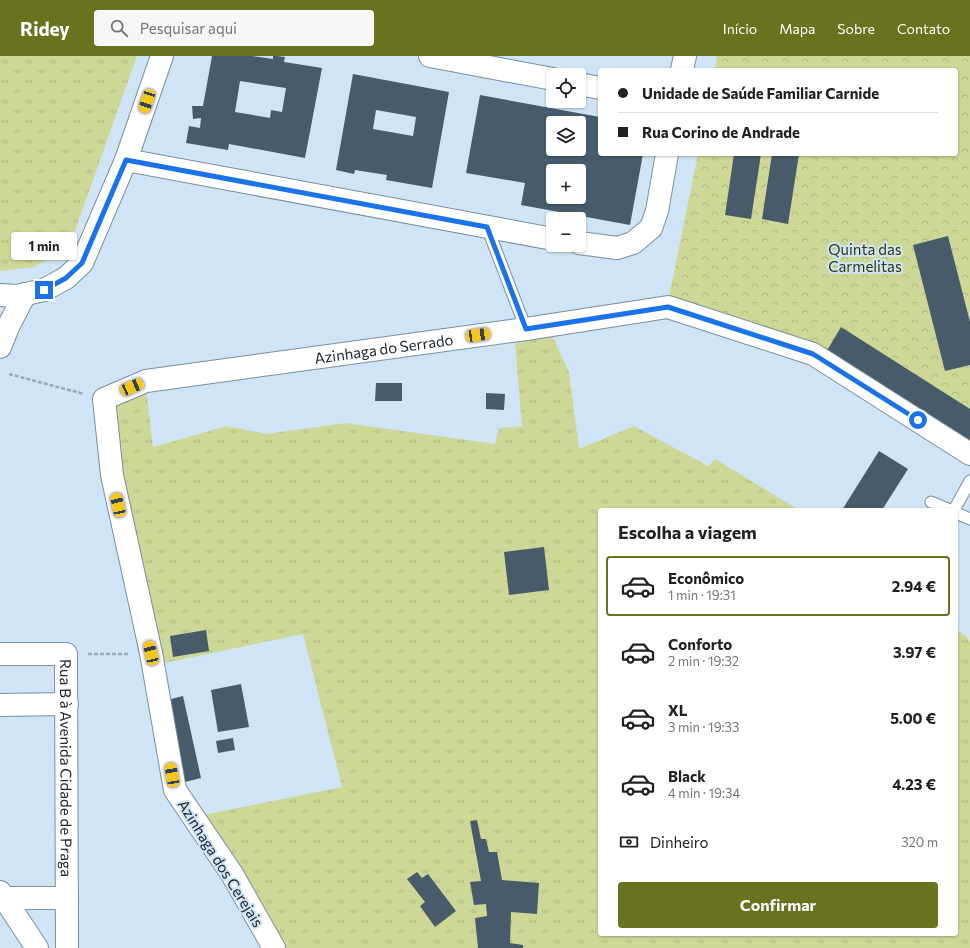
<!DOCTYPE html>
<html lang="pt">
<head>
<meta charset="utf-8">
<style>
	:root { --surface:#fff; --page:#f6f6f6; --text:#202124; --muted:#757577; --line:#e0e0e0; --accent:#69721c }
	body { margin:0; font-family:Commissioner,sans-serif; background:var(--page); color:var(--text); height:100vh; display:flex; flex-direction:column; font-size:15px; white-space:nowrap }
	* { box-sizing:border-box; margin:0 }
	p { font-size:13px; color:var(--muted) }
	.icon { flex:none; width:22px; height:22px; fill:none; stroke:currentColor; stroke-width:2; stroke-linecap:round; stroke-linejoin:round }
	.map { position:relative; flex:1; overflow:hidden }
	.drawer { position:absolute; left:598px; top:452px; width:360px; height:428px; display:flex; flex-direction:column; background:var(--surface); border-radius:4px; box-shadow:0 1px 3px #0004 }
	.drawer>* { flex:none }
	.hud { position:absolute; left:598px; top:12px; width:360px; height:88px; border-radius:4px; box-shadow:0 1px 3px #0004; display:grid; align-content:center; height:88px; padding:0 20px; background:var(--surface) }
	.controls { position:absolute; left:546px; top:12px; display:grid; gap:8px }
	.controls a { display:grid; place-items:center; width:40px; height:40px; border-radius:4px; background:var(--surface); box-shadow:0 1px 3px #0004; font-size:20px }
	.end { position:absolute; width:18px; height:18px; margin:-9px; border:5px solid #1a73e8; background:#fff; box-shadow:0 0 0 2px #fff }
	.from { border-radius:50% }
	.bubble { position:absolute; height:28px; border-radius:4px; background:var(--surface); box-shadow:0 1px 3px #0004; font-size:13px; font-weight:700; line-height:28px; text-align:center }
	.car { position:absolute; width:12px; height:24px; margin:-12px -6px; border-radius:5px; box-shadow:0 0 3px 1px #0007; background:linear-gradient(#f5c518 24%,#345 0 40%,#f5c518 0 76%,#345 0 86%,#f5c518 0) }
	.hud b { display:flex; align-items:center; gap:14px; height:38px; font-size:15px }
	.hud b+b { border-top:1px solid var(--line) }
	.hud i { width:10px; height:10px; background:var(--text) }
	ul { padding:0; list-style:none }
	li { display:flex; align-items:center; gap:12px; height:60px; margin:0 8px 6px; padding:0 12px; border:2px solid transparent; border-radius:4px }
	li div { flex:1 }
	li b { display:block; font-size:15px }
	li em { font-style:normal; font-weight:700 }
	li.active { border-color:var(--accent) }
	li>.icon { width:36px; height:36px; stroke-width:1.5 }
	h2 { padding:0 20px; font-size:18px; line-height:48px }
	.pay { display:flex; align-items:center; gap:10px; height:44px; padding:0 20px; font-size:15px }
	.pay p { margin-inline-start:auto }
	.primary-button { display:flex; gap:8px; margin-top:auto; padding:8px 20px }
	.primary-button a { flex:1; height:46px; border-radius:4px; background:var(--accent); color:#fff; font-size:16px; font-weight:700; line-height:46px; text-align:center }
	header { display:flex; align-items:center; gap:24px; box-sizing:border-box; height:56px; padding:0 20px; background:var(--accent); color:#fff }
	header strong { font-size:19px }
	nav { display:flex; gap:22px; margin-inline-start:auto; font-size:14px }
	.search { width:280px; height:36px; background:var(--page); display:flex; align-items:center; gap:10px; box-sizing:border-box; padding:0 14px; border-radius:4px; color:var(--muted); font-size:15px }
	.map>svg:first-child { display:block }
</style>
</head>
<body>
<header>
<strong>Ridey</strong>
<div class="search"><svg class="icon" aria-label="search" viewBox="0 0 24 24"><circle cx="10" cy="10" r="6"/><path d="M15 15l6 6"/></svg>Pesquisar aqui</div>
<nav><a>Início</a><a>Mapa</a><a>Sobre</a><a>Contato</a></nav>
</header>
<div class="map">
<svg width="970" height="892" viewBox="0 0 970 892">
	<defs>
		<pattern id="grass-tufts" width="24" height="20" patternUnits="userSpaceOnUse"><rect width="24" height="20" fill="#cdd896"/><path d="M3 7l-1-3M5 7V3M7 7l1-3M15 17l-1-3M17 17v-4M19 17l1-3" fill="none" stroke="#b0b982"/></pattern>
		<pattern id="park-crowns" width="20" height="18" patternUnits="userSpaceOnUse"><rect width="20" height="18" fill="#cdd896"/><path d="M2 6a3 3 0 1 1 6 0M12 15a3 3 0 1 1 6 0" fill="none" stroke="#b0b982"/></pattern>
	</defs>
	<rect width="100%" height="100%" fill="#cfe4f6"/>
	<path fill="url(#grass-tufts)" d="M0,0h137l-65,183 -20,18 -18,10 -34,4z
		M552,279l17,37 10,77 55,-23 74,40 7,-7 84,51h-199v424h356v-305l11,8 3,6v305h-686l-86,-132 144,-29 -39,-153 -143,30 -25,-113 -24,-137 6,-13 29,-12 7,58 74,-21 39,8 80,-11 149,21 4,-16 23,-2 -7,-83z"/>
	<path fill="url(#park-crowns)" d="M717,0h253v389l-145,-91 -156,-57 29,-143h258v-84h-241z"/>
	<path fill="#485b6a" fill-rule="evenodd" d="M212,0h40l21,3v-3h4l8,1 -1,5 38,6 -17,90 -76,-14 -1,6 -42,-7 3,-17 11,2 1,-10 -8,1 -1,-13h11zM240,25l46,7 -4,24 -11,-2 -1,8 -35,-6z
		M353,18l96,18 -17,96 -46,-8 1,-5 -32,-5 -1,4 -18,-4zM376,54l40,7 -3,19 -40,-7z
		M480,39l120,22v37h43l-13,71 -109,-20 4,-22 -59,-10zM553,67h26v26h-26zM553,115h26v26h-26z
		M734,98h27l-10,65 -26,-4z
		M772,98h27l-11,70 -26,-5z
		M948,180l22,86v43l-25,6 -32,-126z
		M841,271l129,82v36l-145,-91z
		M376,327h26v18h-27z
		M486,337l19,1 -1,16 -18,-1z
		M879,395l29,18 -26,41h-40z
		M544,491l5,43 -40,5 -5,-43z
		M206,574l3,21 -36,6 -3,-21z
		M241,628l8,43 -31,5 -7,-42z
		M183,640l18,82 -16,4 -18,-82z
		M233,682l2,12 -17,3 -2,-12z
		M477,764l4,19h5l3,13h8l5,28 37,3 -2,31 -26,-2 -1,31 13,2v3h-45l-3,-30 12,-2 -1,-12 -12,1 -4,-23 11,-1 -11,-60z
		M417,816l5,6 6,-4 28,37 -21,16 -15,-21 5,-4 -18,-23z"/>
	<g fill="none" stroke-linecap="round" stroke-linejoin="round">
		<g stroke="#7a8e9f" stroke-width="13">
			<path id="service" d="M487,171l39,102
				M931,446l19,8
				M954,454l16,-29
				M956,457l14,6"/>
		</g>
		<g stroke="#7a8e9f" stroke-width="24">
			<g id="minor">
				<path d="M430,0l123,23"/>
				<path d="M682,14l3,-14"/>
				<path d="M579,28l21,4"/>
				<path d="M126,104l427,79"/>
				<path d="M579,187l38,5 16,-5 18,-15 6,-17 10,-57"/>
				<path d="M0,239l17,1 27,-6 22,-12 16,-15 44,-103 36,-104"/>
				<path d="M0,291l8,-20 17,-33"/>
				<path id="s1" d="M0,598h66l1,294"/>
				<path d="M0,649l67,-1"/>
				<path d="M0,836l37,56"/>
				<path d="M5,842h62"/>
				<path id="s2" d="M274,892l-42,-74 -57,-84 -24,-137 -39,-178 -8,-76 42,-18 380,-52 142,-22 145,47 157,100"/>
			</g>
		</g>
		<path stroke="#97a8b7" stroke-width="2.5" stroke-dasharray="4 2" stroke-linecap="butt" d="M9,318l75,20
			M88,598h41"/>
		<use href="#service" stroke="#fff" stroke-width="11"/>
		<use href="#minor" stroke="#fff" stroke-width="22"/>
	</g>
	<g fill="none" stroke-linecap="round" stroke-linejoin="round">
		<path stroke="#1a73e8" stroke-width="5" d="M44,234l22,-12 16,-15 44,-103 361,67 39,102 142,-22 145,47 105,66"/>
	</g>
	<g text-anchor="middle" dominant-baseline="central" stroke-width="4" stroke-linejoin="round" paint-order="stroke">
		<g font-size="15" fill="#313701" stroke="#cfe4f6">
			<text x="865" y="193">Quinta das<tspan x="865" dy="17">Carmelitas</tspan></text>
		</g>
		<g font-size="15" fill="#20282f" stroke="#cfe4f6">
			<text stroke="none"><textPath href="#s2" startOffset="870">Azinhaga do Serrado</textPath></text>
			<text stroke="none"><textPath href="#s1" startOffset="180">Rua B à Avenida Cidade de Praga</textPath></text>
			<text transform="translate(221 807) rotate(58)">Azinhaga dos Cerejais</text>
		</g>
	</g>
</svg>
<div class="controls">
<a><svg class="icon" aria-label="locate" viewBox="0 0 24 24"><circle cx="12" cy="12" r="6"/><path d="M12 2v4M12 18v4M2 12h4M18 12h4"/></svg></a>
<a><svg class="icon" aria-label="layers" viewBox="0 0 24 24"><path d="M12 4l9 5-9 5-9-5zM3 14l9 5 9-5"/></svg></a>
<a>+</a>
<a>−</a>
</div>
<i class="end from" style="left:918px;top:364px"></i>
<i class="end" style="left:44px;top:234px"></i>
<div class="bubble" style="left:11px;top:176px;width:66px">1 min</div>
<i class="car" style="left:147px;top:45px;rotate:199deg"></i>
<i class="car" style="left:478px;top:279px;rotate:82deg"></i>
<i class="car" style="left:132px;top:331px;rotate:67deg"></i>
<i class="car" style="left:118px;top:449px;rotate:347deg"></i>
<i class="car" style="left:151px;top:597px;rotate:347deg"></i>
<i class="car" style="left:172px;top:719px;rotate:350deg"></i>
<div class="hud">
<b><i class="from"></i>Unidade de Saúde Familiar Carnide</b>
<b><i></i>Rua Corino de Andrade</b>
</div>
<section class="drawer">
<h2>Escolha a viagem</h2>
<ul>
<li class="active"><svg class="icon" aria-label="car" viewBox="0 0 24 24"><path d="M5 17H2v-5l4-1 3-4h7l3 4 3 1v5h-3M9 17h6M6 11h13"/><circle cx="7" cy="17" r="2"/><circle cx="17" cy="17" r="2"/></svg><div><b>Econômico</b><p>1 min · 19:31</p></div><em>2.94 €</em></li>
<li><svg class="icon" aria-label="car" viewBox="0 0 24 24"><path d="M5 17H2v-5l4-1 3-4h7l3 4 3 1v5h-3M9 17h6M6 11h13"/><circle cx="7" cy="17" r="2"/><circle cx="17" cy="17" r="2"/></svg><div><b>Conforto</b><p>2 min · 19:32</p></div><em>3.97 €</em></li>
<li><svg class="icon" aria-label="car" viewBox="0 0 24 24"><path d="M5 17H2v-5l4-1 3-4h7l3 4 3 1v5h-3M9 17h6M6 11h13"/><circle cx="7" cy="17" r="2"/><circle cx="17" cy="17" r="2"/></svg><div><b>XL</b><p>3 min · 19:33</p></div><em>5.00 €</em></li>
<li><svg class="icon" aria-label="car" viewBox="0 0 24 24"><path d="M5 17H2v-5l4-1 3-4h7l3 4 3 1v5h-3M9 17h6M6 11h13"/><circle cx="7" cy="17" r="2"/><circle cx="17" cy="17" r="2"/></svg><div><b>Black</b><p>4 min · 19:34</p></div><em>4.23 €</em></li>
</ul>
<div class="pay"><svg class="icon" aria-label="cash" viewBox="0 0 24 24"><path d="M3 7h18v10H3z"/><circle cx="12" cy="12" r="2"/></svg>Dinheiro<p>320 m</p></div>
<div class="primary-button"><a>Confirmar</a></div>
</section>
</div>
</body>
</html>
